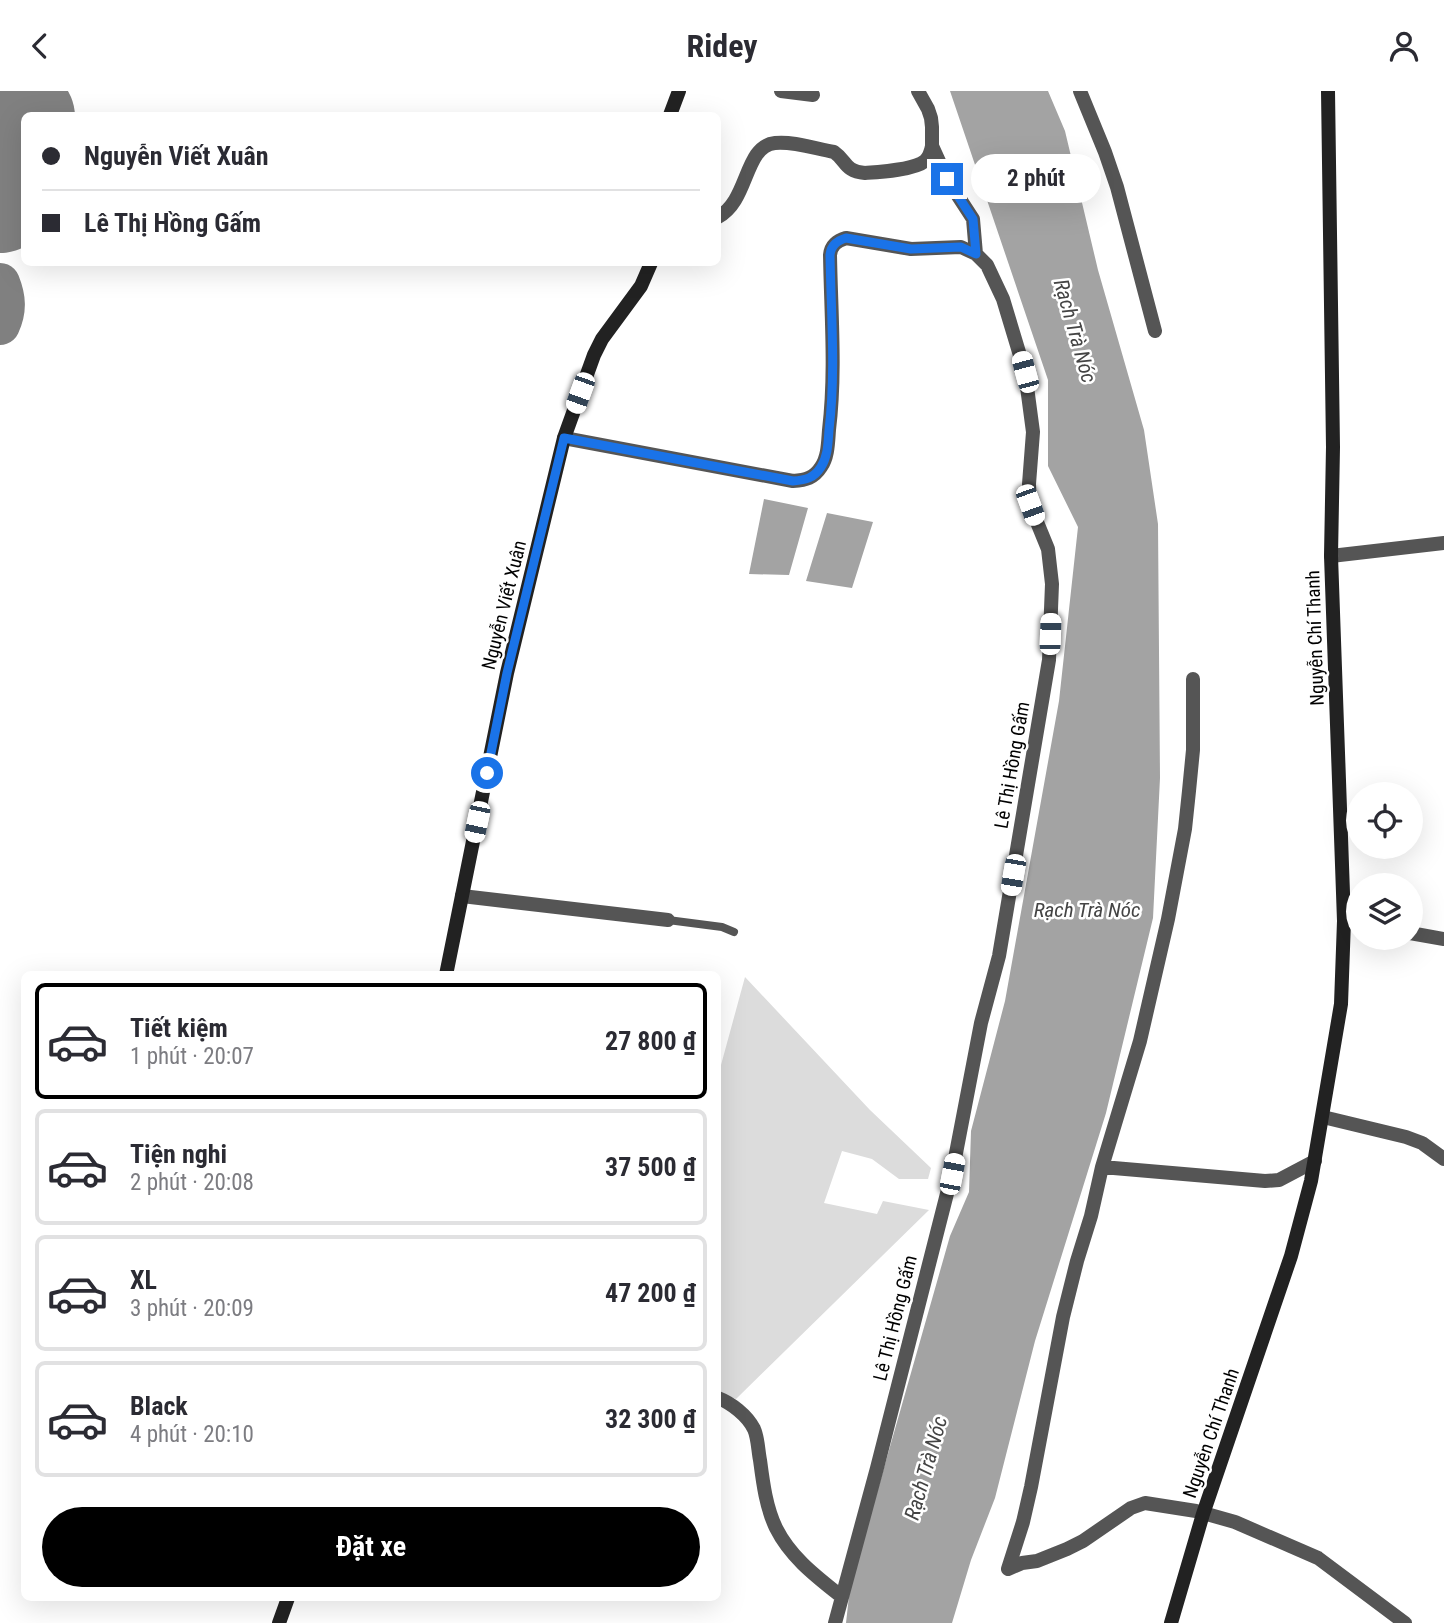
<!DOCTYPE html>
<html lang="vi">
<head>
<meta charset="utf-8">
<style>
	:root { --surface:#fff; --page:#f2f2f3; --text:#2b2b33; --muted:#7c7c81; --line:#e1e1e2; --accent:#000 }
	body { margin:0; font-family:"Roboto Condensed",sans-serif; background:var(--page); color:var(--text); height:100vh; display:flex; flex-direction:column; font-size:26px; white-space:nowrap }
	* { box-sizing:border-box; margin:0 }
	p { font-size:23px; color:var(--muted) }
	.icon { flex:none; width:38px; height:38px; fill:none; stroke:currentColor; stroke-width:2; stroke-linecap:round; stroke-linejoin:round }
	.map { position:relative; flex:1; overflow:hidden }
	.sheet { position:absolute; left:21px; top:880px; width:700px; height:630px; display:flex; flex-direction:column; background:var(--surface); border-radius:10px; box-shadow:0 7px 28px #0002 }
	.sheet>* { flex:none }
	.hud { position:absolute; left:21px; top:21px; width:700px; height:154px; border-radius:10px; box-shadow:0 7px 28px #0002; display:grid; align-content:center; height:154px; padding:0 21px; background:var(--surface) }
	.controls { position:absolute; left:1346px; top:691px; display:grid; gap:14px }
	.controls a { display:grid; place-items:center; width:77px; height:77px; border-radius:50%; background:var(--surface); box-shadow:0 7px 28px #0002; font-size:35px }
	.end { position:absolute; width:32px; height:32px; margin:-16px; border:9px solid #1a73e8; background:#fff; box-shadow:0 0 0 4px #fff }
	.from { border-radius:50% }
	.bubble { position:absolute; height:49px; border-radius:24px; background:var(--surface); box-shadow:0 7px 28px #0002; font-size:23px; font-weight:700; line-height:49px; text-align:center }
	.car { position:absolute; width:21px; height:42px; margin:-21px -10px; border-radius:9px; box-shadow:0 0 5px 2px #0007; background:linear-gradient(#fff 24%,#345 0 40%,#fff 0 76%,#345 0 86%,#fff 0) }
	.hud b { display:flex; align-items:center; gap:24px; height:66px; font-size:26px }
	.hud b+b { border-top:2px solid var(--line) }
	.hud i { width:18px; height:18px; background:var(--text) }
	ul { padding:12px 0 0; list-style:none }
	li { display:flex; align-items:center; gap:21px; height:116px; margin:0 14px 10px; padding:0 7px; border:4px solid var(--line); border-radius:10px }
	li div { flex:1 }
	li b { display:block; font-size:26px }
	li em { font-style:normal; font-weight:700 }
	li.on { border-color:var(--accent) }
	li>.icon { width:63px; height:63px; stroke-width:1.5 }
	.button { display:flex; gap:14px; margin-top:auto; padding:14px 21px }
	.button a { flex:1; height:80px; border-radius:42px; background:var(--accent); color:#fff; font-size:28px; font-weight:700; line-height:80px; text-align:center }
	header { display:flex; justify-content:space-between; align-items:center; height:91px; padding:0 21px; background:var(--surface); font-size:32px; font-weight:700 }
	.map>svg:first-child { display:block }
</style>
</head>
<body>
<header><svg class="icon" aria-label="back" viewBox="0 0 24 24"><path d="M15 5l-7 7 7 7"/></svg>Ridey<svg class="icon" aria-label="person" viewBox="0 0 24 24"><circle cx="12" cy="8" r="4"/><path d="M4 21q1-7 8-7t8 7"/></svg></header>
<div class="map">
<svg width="1444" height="1532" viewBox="0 0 1444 1532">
	<rect width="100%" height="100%" fill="#fff"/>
	<path fill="#dcdcdc" d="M745,886l125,133 61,58 -3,11h-29l-27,-20 -30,-8 -18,52 53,11 6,-13 46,9 -193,189 -18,-7v-316z"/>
	<path fill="#a3a3a3" d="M950,0h98l17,40 33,139 46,160 14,94 2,254 -7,140 -47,195 -71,228 -40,157 -24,62 -19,63h-106l4,-36 100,-351 19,-44 2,-61 34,-130 54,-300 19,-174 -30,-61v-86z
		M764,408l44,9 -19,67 -40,-1z
		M827,422l46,9 -21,66 -46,-7z"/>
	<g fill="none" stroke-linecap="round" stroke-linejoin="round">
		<path stroke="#808080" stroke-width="40" d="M0,192c6,15 7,27 0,42"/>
		<path stroke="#808080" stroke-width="102" d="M0,111l24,-85"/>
		<path stroke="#555" stroke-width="8" d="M668,829l54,7 12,5"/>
		<path stroke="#555" stroke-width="14" d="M781,0l32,4
			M1080,0l25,61 12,35 38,144
			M718,126c31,-16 26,-71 57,-74 19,-2 41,6 59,9 13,9 10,19 31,21 14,-1 49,-3 60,-12 4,-4 6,-10 7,-15
			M564,347l229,43c13,-1 21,-3 28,-14 7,-10 7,-24 8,-37 7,-58 2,-116 1,-175 1,-10 7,-14 16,-17l65,11 50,-2 15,7
			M1331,465l113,-13
			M462,805l206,24
			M1344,830l14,3
			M1410,842l34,6
			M1323,1026l83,20 16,6 22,16
			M1102,1076l163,14 14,-1 36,-19
			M718,1307c13,5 29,17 36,31 4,9 4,21 6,31 3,23 6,47 16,68 15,30 41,49 66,69
			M1008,1478l15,-47 8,-35 32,-170 14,-56 14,-45 11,-49 38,-126 28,-122 17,-90 4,-38 4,-41v-71
			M1008,1478l14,-6 15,-2 30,-12 16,-8 48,-33 14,-5 51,8 39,11 83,36 87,65
			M835,1532l42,-155 75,-294 29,-151 18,-67 50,-296 3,-76 -4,-35 -18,-44 -1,-21 4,-52 -8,-60 -22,-73 -16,-34 -11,-11 -3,-35 -26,-40 -15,-33v-19l-1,-9 -3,-9 -10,-18"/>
		<path stroke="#222" stroke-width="14" d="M670,24l9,-24
			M446,884l61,-302 57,-235 30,-83 8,-16 39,-53 10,-23
			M279,1532l9,-25
			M1171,1532l32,-109 88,-258 20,-75 30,-177 3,-83 -13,-365 2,-109 -5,-356"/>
	</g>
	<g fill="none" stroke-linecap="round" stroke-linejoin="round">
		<path stroke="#1a73e8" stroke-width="9" d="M487,682l20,-100 57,-235 229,43c13,-1 21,-3 28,-14 7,-11 7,-24 8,-37 7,-58 2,-116 1,-175 1,-10 7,-14 16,-17l65,11 50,-2 15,7 -3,-35 -26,-40"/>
	</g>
	<g text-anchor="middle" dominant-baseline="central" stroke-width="5" stroke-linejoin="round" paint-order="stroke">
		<g font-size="19" fill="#000" stroke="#fff">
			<text transform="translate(504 514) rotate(-76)">Nguyễn Viết Xuân</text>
			<text transform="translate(1315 547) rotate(-92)">Nguyễn Chí Thanh</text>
			<text transform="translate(1012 674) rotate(-80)">Lê Thị Hồng Gấm</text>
			<text transform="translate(895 1227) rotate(-76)">Lê Thị Hồng Gấm</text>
			<text transform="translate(1211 1342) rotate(-71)">Nguyễn Chí Thanh</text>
		</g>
		<g font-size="21" font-style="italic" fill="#444" stroke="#fff">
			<text transform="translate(1075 240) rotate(74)">Rạch Trà Nóc</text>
			<text x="1087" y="819">Rạch Trà Nóc</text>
			<text transform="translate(926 1377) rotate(-74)">Rạch Trà Nóc</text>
		</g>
	</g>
</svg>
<div class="controls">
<a><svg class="icon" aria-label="locate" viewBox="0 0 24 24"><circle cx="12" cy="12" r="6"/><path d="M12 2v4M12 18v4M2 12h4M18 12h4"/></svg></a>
<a><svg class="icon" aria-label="layers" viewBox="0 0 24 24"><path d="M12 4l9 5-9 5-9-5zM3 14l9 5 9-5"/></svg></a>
</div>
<i class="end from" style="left:487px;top:682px"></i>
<i class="end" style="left:947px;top:88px"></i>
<div class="bubble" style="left:971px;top:63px;width:130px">2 phút</div>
<i class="car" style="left:1025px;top:281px;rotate:345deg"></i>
<i class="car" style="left:580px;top:302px;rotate:200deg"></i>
<i class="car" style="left:1030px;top:414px;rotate:160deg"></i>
<i class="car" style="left:1050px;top:543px;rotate:2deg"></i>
<i class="car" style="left:477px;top:731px;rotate:192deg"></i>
<i class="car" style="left:1013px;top:784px;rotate:190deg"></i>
<i class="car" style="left:952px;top:1083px;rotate:11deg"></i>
<div class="hud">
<b><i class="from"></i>Nguyễn Viết Xuân</b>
<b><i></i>Lê Thị Hồng Gấm</b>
</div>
<section class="sheet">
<ul>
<li class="on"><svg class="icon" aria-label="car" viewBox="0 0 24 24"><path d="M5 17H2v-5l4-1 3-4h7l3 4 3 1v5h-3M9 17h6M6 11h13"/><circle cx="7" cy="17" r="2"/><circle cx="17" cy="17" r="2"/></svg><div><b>Tiết kiệm</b><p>1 phút · 20:07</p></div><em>27 800 ₫</em></li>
<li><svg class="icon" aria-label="car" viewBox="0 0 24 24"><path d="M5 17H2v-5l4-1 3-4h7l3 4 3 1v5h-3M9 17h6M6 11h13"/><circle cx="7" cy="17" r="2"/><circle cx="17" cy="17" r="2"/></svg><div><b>Tiện nghi</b><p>2 phút · 20:08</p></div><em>37 500 ₫</em></li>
<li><svg class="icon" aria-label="car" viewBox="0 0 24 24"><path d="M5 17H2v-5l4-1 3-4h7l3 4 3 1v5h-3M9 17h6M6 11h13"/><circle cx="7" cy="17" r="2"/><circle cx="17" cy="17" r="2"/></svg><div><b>XL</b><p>3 phút · 20:09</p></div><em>47 200 ₫</em></li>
<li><svg class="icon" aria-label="car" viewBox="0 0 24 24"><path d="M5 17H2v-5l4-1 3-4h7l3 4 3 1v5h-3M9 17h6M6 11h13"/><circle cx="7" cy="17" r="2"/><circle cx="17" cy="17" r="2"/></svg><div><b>Black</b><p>4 phút · 20:10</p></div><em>32 300 ₫</em></li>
</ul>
<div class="button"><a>Đặt xe</a></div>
</section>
</div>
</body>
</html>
